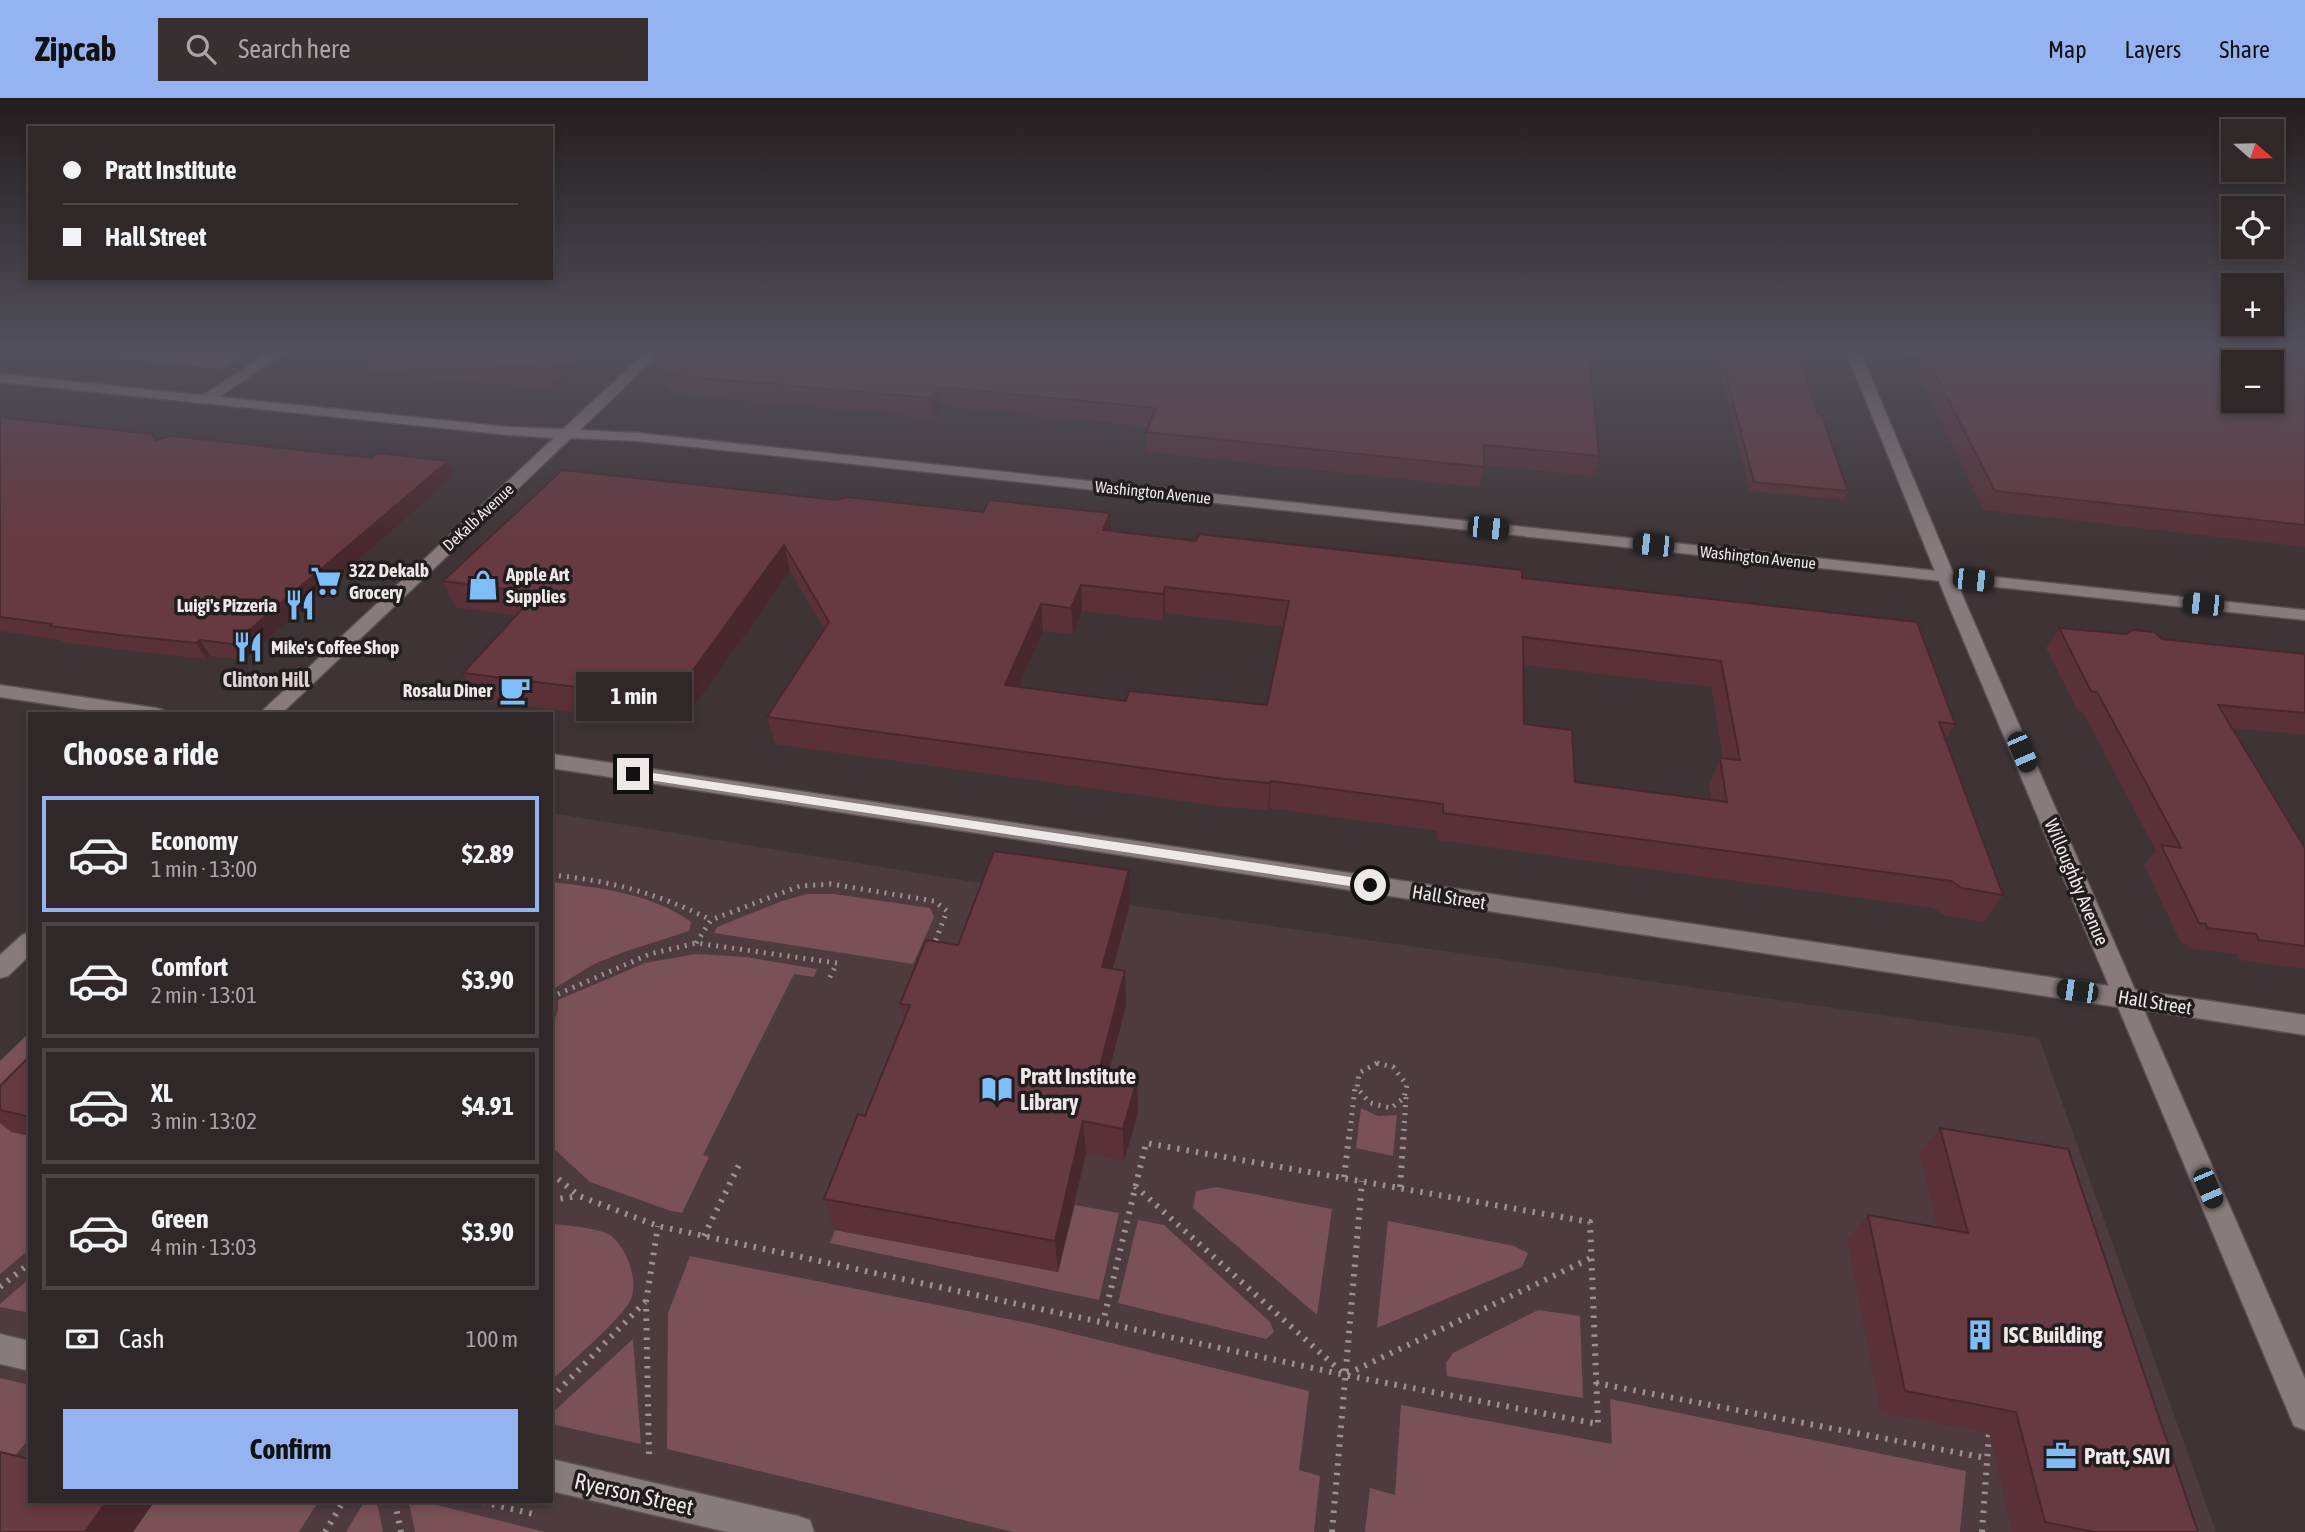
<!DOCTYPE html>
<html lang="en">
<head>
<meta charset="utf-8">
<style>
	:root { --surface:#2f2728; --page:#372f30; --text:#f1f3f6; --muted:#a7a5a8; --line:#4a4445; --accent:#95b2f1 }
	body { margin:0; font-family:"Asap Condensed",sans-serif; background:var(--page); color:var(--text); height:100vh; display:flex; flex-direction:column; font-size:26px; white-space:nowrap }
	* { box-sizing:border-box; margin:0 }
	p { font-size:23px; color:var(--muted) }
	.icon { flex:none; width:38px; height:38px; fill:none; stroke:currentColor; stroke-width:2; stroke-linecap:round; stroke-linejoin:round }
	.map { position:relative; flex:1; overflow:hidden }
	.details { position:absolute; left:28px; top:614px; width:525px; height:791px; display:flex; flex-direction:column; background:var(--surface); border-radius:0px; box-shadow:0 4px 10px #0003,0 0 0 2px var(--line) }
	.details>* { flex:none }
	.guide { position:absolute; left:28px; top:28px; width:525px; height:154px; border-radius:0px; box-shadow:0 4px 10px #0003,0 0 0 2px var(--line); display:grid; align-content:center; height:154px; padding:0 35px; background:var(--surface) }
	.needle { width:46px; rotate:110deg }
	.controls { position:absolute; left:2221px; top:21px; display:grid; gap:14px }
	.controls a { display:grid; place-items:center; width:63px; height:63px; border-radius:0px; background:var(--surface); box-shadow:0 4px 10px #0003,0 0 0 2px var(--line); font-size:35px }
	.end { position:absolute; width:32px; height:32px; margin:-16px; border:9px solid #efe8e9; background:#111; box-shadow:0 0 0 4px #111 }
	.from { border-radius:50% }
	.bubble { position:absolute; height:49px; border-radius:0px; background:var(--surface); box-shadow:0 4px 10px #0003,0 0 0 2px var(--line); font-size:23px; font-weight:700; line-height:49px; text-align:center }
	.car { position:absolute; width:21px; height:42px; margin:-21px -10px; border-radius:9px; box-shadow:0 0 5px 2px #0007; background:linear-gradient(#222 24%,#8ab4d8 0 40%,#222 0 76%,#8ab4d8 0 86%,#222 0) }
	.guide b { display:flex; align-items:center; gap:24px; height:66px; font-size:26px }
	.guide b+b { border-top:2px solid var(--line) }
	.guide i { width:18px; height:18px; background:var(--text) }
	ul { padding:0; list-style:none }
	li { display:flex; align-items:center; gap:21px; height:116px; margin:0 14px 10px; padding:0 21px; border:4px solid var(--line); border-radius:0px }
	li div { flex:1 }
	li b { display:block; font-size:26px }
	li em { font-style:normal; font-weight:700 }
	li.current { border-color:var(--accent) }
	li>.icon { width:63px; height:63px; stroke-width:1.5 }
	h2 { padding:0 35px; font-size:32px; line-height:84px }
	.pay { display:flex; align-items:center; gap:18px; height:77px; padding:0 35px; font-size:26px }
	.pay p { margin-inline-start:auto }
	.cta { display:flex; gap:14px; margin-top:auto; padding:14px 35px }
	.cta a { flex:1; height:80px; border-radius:0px; background:var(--accent); color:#111; font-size:28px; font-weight:700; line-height:80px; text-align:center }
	header { display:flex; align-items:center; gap:42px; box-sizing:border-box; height:98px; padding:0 35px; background:var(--accent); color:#111 }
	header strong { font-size:33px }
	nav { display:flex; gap:38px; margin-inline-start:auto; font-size:24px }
	.search { width:490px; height:63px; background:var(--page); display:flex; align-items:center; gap:18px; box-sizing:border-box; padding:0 24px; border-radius:0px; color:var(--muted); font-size:26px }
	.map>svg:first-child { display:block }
</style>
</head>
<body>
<header>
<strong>Zipcab</strong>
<div class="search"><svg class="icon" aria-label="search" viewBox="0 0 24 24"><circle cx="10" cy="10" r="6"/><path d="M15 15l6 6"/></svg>Search here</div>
<nav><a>Map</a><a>Layers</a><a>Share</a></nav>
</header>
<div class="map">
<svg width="2305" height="1434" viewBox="0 0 2305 1434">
	<rect width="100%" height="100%" fill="#3f3435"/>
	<path fill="#4e3b3e" d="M551,715l447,73 1041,152 177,494h-2216v-471l30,-29v470h521z"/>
	<path fill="#795156" d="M26,251h229l-32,20z
		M551,784c47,5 102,12 140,40l-2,9 -65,21 -30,12 -39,24 -4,-6z
		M807,796h27l96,14 4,9 -21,47 -199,-31 3,-6 65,-26z
		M696,856l50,3 71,12 -3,8 -20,-3 -91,181 6,2 -27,56 -14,-3 -78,-28 -39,-36v-117l7,-19v-10l87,-37z
		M30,934v217l-30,25v-213z
		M1361,1010l17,8 19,-1 -4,41 -37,-8z
		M1216,1089l116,22 -15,106 -124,-107 3,-17z
		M1075,1107l44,8 -20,87 -269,-57 5,-13 223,42z
		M1138,1122l26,5 106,97 4,10 -8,7 -148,-36z
		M1388,1123l126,25 14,7 -6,14 -145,61z
		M551,1126c12,0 50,5 59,11 16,11 29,45 21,64 -9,20 -62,64 -80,82z
		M690,1158l343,68 276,67 -10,79 21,6 -6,56h-301l-346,-83 1,-136z
		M30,1180v35l-30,-6v-3z
		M1538,1212l42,6 3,82 -136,-22 -1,-13 7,-10z
		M633,1241l8,105 -90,-20v-10z
		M0,1280l30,7v53l-23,27 -7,-1z
		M1610,1301l356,72 -6,61h-595l5,-44 25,7 6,-90 211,39z
		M154,1404h164l-19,30h-166z
		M364,1404h13l6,30h-37z
		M409,1404h16l120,30h-130z"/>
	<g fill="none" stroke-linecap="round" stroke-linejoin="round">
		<g stroke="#5a5152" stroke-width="3">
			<path id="lane" d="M274,251h16l-80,54h-10v-6z
				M0,1236l30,7v30l-30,-7z
				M551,1361l247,57 12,4 4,12h-87l-176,-41z"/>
		</g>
		<g stroke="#5a5152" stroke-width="3">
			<path id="street" d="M1845,251h14l108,257 168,384 170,25v20l-161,-25 161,369v51l-11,-4 -176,-419 -1567,-239v-14l1558,232 -160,-380z
				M1892,251h60l7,4 -7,4 -53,-4z
				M0,587l156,23 7,2 3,4h-52l-114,-17z"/>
		</g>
		<g stroke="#5a5152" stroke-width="3">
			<path id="secondary" d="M649,251h15l-84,81 58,3 1667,177v10l-1667,-179 -67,-3 -290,276h-22l295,-276 -45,-3 -509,-53v-8l509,53 54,2z
				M30,834v23l-22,21 -8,2v-23l22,-20z"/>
		</g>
		<path stroke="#9a9192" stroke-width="3.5" stroke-dasharray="1 3.5" stroke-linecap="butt" d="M112,259l14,-8"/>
		<path stroke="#9a9192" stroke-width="5" stroke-dasharray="2 6" stroke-linecap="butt" d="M551,777c57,5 109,19 160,45
			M696,845l15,-23 89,-34 31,-2 103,17 13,10 -14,36
			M558,896l92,-40 46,-11 141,20 -8,16
			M1377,965l16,4 14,18 -3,13 -13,10 -21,-5 -13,-15 2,-15z
			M1350,1033l5,-44
			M1404,1033l2,-35"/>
		<path stroke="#9a9192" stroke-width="6" stroke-dasharray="2.5 7" stroke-linecap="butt" d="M551,1075l28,23 79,30 687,149 253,49 -8,-202 -444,-79 -43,179
			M1344,1079l6,-48
			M1135,1088l210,189 246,-117
			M1400,1089l4,-58
			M551,1102l27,-4
			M704,1138l36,-73
			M0,1189l30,-24
			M1596,1285l390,75
			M551,1300l94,-96
			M649,1356l-3,-152 12,-76
			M395,1404l6,30
			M483,1404l50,12
			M325,1434l18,-30
			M1332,1434l30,-351
			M1982,1434l7,-99"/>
		<use href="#lane" fill="#887b7c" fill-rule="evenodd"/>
		<use href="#street" fill="#887b7c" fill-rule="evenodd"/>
		<use href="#secondary" fill="#887b7c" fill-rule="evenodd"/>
	</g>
	<path fill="#593137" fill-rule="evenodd" d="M366,251h233l-45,40 -184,-18 -8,-19z
		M608,251h38l-5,4z
		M651,251h938l10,107 -6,20 -109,-11 -5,22 -333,-35v-20l2,-5 -207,-21 -8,12 -261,-24 -18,-32z
		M1714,251h82l22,65 30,77 -4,9 -94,-9z
		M1938,251h367v198l-321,-37 -69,-141 8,-19 13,1zM2233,264h39l-39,39z
		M0,319l155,23 299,36 -210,184 -34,-4 -4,3 -75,-8 -69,-9 -1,-2 -61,-9z
		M837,402l146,12 127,1v18l412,47 433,146 -9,15 57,156 -19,27 -40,-7 -11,-7 -496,-68v-9l-168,-23 -1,2 -44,-3 -449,-63 -8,-27 57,-88 -34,-58 -109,154 -205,-25 -13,-27 54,-57 -62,-9 -12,-26zM1082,513l81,10 2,-8 118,14 -16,78 -141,-4 -107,-14 24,-56 30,3zM1523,567l188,22 12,71h-3l-11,27 2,15 -136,-18 -51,-58z
		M2059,530l246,26v81l-73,-7 73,120v121l-65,-9 -3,-6 -48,-6 -1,-4 -7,-1 -37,-78 12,-14 -73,-139 -5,-1 -32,-63z
		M1129,772l1,34 -17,65 12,2 1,34 -18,70 29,5 1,33 -14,48 -38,-7 -28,118 -223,-42 -11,-31 41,-83 39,-95 -4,-17 58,-59z
		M30,958v80l-19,-4 -11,-9v-37z
		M1940,1030l258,404h-185l-24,-99 -108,-20 -34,-173 21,-25 69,12 -18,-74z"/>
	<path fill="#48282d" d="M571,251h28l-45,40 -6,-20z
		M939,289l2,19 -8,12 -2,-20z
		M448,363l6,15 -210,184 -11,-16z
		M1110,415l1,26 -8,-9z
		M784,447l6,26 -109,154 -9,-26z
		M1081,487l1,26 -9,23 -2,-26z
		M1165,489v26l-2,8v-27z
		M1041,506l2,27 -35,81 -3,-27z
		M200,542l10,16 -4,3 -10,-16z
		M1271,683l-2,27 -1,2 2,-27z
		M1129,772l1,34 -26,97 -2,-34z
		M1125,873l1,34 -26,102 -2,-33z
		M1137,982l1,33 -14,48 -1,-32z
		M1083,1023l3,33 -28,118 -3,-31z
		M106,1404h48l-21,30h-48z"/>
	<path fill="#673940" stroke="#48282d" stroke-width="2" fill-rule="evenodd" d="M366,251h205l-23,20 -186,-17z
		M652,251h937l10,107 -115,-11v22l-338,-35 10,-24 -217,-21 -8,11 -265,-23z
		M1719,251h77l22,65h3l27,77 -94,-9z
		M1946,251h103l184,15v37h39v-39h-25v-9l-49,-4h107v8l-23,-1 2,12 21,2v155l-310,-34 -72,-141 25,2z
		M0,319l152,17 3,6 17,-4 199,22 6,-5 71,8 -215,183 -33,-4 -4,3 -76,-8 -70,-9 2,-2 -52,-7z
		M562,372l275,30 10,-3 136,15 6,-12 121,13 -7,17 93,11 3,-7 323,36v8l395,44 38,102 -16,-2 64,173 -41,-7 -11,-7 -508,-68v-9l-172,-23 -1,2 -45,-4 -458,-62 62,-95 -45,-77 -112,154 -209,-26 74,-80 -94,-12zM1081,487l82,9 2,-7 124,14 -22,104 -138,-14 -3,10 -121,-16 36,-81 30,4zM1523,539l198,24 19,99 -20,-2 7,44 -152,-20 -3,-52 -48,-6z
		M2059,530l67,6 7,-4 21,2 8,7 143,15v59l-87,-8 87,143v98l-46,-6 -3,-6 -49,-6 -1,-4 -7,-1 -38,-78 20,3 -84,-156 -6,-1z
		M994,753l135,19 -27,97 23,4 -27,103 39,6 -14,49 -40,-8 -28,120 -231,-42 34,-85 7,2 45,-111 -10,-1 26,-64 32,5z
		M30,958v61l-30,-7v-24z
		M1940,1030l128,21 130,383h-104l-49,-10 -29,-110 -111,-21 -37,-176 100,18z
		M0,1354l30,7v43h76l-21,30h-85z"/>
	<linearGradient id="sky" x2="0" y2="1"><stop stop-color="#231d1d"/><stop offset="0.56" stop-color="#52505c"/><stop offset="1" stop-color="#52505c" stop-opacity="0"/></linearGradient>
	<rect width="2305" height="452" fill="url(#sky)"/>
	<path fill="#efe8e9" d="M633,672l737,110 6,5 -6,4 -741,-112v-6z"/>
	<defs>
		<g id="supermarket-bare" transform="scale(2.415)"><path d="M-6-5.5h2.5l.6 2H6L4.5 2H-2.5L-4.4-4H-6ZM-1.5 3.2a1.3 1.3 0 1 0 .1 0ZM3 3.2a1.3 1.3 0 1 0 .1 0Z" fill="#7fbdf9" stroke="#221d1e" stroke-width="2.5" paint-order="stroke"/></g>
		<g id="shop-bare" transform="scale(2.415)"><path d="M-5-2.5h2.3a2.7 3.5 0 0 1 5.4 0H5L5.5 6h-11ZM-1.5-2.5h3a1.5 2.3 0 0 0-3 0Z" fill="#7fbdf9" stroke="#221d1e" stroke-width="2.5" paint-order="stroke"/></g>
		<g id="restaurant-bare" transform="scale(2.415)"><path d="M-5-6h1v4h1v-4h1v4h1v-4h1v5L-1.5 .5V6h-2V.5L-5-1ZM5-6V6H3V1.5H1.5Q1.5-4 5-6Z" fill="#7fbdf9" stroke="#221d1e" stroke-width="2.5" paint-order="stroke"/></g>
		<g id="cafe-bare" transform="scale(2.415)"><path d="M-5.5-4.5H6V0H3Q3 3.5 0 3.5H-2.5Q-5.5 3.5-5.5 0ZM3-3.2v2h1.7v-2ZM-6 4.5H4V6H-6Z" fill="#7fbdf9" stroke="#221d1e" stroke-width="2.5" paint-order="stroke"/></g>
		<g id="library-bare" transform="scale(2.415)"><path d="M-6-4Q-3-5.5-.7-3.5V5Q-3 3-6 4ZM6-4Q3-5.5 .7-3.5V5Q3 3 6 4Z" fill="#7fbdf9" stroke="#221d1e" stroke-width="2.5" paint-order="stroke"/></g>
		<g id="building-bare" transform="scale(2.415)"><path d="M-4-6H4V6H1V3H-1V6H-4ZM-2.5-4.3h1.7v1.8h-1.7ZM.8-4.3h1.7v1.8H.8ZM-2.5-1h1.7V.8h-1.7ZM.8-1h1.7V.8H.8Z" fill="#7fbdf9" stroke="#221d1e" stroke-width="2.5" paint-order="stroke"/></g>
		<g id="office-bare" transform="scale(2.415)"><path d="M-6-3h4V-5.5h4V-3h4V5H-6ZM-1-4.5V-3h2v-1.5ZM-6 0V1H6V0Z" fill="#7fbdf9" stroke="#221d1e" stroke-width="2.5" paint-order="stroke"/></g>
	</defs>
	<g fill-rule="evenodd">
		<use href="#supermarket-bare" x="326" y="483"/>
		<use href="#shop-bare" x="483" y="487"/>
		<use href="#restaurant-bare" x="300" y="507"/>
		<use href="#restaurant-bare" x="248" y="549"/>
		<use href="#cafe-bare" x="515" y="592"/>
		<use href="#library-bare" x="997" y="991"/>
		<use href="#building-bare" x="1980" y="1237"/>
		<use href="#office-bare" x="2061" y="1358"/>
	</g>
	<g text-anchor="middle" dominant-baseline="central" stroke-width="7" stroke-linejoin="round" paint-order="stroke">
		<g font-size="16" fill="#efe8e9" stroke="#221d1e">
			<text transform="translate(1153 394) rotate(6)">Washington Avenue</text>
			<text transform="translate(478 419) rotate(-43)">DeKalb Avenue</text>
			<text transform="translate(1758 459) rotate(6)">Washington Avenue</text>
		</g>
		<g font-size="19" font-weight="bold" fill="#efe8e9" stroke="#221d1e" text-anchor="start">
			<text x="349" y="472">322 Dekalb<tspan x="349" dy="22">Grocery</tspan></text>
			<text x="506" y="476">Apple Art<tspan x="506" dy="22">Supplies</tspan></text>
			<text x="277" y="507" text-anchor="end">Luigi's Pizzeria</text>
			<text x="271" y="549">Mike's Coffee Shop</text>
			<text x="492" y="592" text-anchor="end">Rosalu Diner</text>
		</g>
		<g font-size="19" fill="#efe8e9" stroke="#221d1e">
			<text transform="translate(2077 784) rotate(67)">Willoughby Avenue</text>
			<text transform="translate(1449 799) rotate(9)">Hall Street</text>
			<text transform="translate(2155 904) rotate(9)">Hall Street</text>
		</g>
		<g font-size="21" font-weight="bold" fill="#ded0d1" stroke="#221d1e">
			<text x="266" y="581">Clinton Hill</text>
		</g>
		<g font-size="23" font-weight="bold" fill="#efe8e9" stroke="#221d1e" text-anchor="start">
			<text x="1020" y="978">Pratt Institute<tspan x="1020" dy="26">Library</tspan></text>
			<text x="2003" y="1237">ISC Building</text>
			<text x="2084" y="1358">Pratt, SAVI</text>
		</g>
		<g font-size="23" fill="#efe8e9" stroke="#221d1e">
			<text transform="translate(634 1396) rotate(13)">Ryerson Street</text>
		</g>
	</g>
</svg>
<div class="controls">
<a><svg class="needle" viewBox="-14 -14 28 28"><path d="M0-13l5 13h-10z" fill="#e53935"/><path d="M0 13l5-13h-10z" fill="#a7a5a8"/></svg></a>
<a><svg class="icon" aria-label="locate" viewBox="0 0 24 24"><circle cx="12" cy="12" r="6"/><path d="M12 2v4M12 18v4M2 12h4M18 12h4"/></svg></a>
<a>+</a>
<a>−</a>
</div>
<i class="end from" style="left:1370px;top:787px"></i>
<i class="end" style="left:633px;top:676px"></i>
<div class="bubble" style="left:576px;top:574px;width:116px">1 min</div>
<i class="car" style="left:1488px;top:430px;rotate:96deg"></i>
<i class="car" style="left:1653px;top:447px;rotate:276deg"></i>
<i class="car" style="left:1973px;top:482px;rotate:96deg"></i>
<i class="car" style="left:2203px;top:506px;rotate:276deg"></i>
<i class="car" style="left:2022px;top:654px;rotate:157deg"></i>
<i class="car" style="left:2077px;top:893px;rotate:278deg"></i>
<i class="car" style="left:2208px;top:1090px;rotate:157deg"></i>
<div class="guide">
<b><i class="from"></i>Pratt Institute</b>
<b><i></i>Hall Street</b>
</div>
<section class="details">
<h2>Choose a ride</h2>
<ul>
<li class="current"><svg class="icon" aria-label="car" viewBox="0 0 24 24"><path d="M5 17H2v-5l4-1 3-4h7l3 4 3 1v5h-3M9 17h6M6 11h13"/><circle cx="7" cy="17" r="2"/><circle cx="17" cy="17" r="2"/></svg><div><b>Economy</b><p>1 min · 13:00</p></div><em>$2.89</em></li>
<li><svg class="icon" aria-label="car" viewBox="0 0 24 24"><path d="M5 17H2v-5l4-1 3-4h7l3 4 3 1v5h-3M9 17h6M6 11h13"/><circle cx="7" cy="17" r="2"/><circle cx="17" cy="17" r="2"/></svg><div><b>Comfort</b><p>2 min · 13:01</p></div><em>$3.90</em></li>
<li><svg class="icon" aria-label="car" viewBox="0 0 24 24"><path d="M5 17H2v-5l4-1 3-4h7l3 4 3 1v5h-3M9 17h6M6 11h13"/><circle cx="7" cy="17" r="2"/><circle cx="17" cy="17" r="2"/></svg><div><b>XL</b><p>3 min · 13:02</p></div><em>$4.91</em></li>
<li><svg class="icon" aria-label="car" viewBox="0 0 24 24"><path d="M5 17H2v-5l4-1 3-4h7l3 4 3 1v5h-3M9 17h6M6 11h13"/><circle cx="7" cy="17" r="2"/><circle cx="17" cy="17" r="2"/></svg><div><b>Green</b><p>4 min · 13:03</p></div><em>$3.90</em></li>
</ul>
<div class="pay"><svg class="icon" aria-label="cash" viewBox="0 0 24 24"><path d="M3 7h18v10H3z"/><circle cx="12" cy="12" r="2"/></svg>Cash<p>100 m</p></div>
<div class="cta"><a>Confirm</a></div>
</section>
</div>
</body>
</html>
